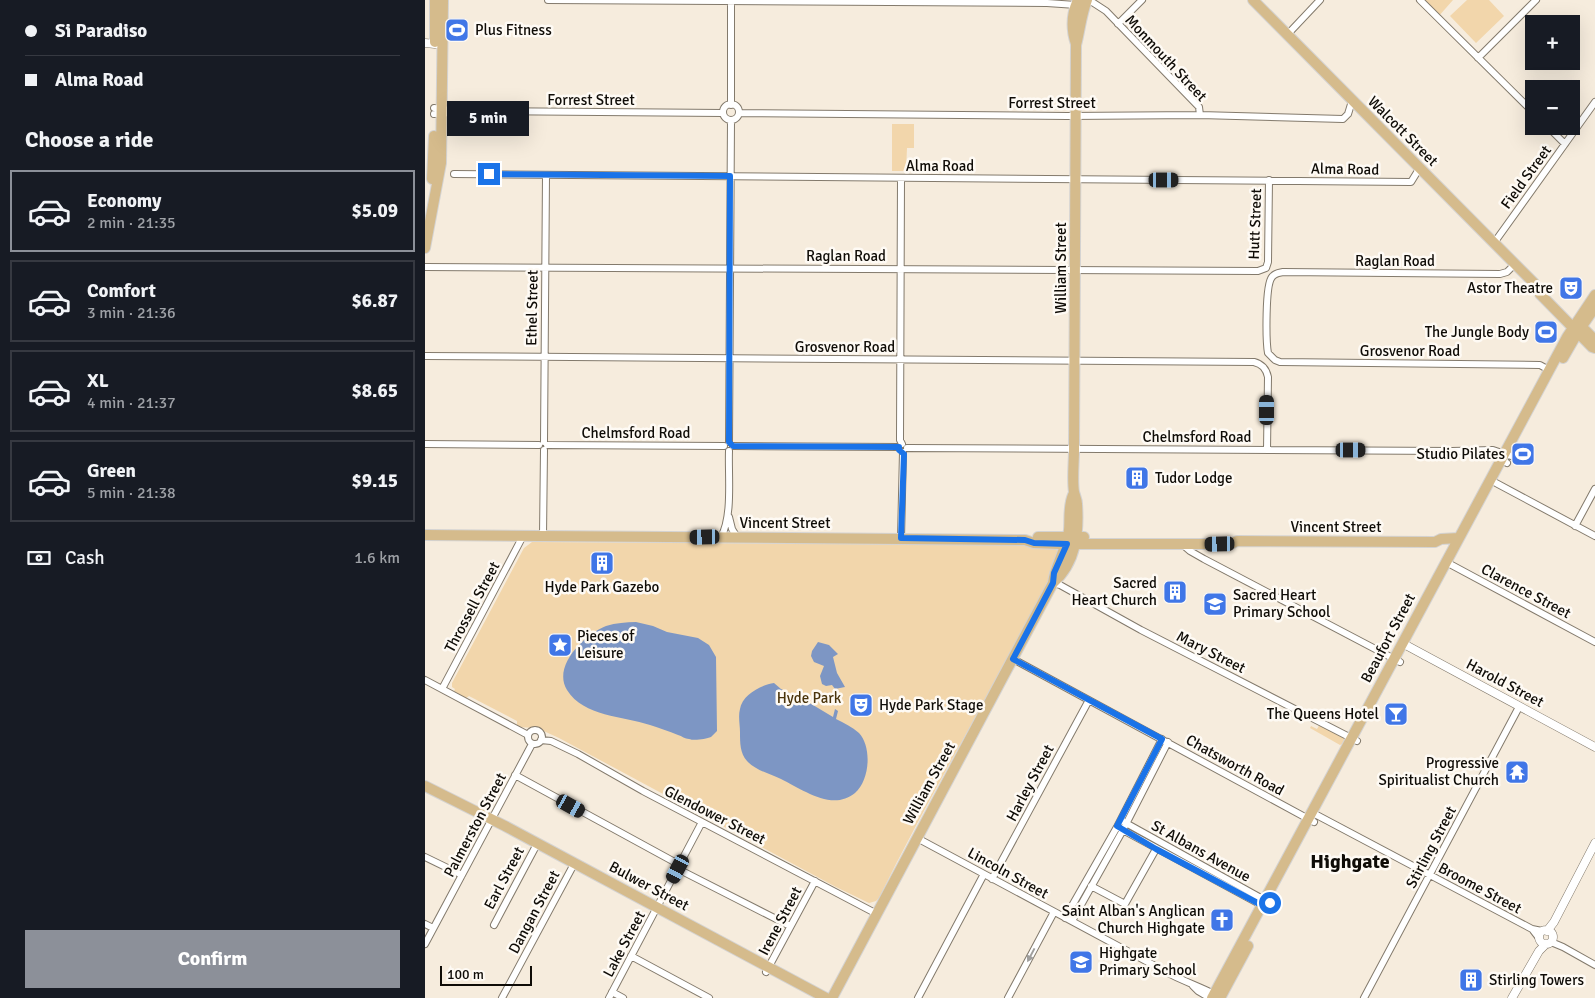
<!DOCTYPE html>
<html lang="en">
<head>
<meta charset="utf-8">
<style>
	:root { --surface:#171b24; --page:#20242c; --text:#f1f3f6; --muted:#9ea1a6; --line:#363941; --accent:#8c9099 }
	body { margin:0; font-family:Signika,sans-serif; background:var(--page); color:var(--text); height:100vh; display:flex; flex-direction:column; font-size:19px; white-space:nowrap }
	* { box-sizing:border-box; margin:0 }
	p { font-size:16px; color:var(--muted) }
	.icon { flex:none; width:28px; height:28px; fill:none; stroke:currentColor; stroke-width:2; stroke-linecap:round; stroke-linejoin:round }
	.map { position:relative; flex:1; overflow:hidden }
	.details { display:flex; flex-direction:column; background:var(--surface); width:425px }
	.details>* { flex:none }
	.banner { display:grid; align-content:center; height:110px; padding:0 25px; background:var(--surface) }
	.fabs { position:absolute; left:1100px; top:15px; display:grid; gap:10px }
	.fabs a { display:grid; place-items:center; width:55px; height:55px; border-radius:0px; background:var(--surface); box-shadow:0 5px 20px #0002; font-size:25px }
	.scale { position:absolute; left:15px; bottom:12px; width:92px; box-sizing:border-box; padding-left:5px; border:2px solid #0f0c07; border-top:0; font-size:14px; line-height:18px; white-space:nowrap; color:#0f0c07; -webkit-text-stroke:4px #fefaf4; paint-order:stroke }
	.end { position:absolute; width:22px; height:22px; margin:-11px; border:6px solid #1a73e8; background:#fff; box-shadow:0 0 0 2px #fff }
	.from { border-radius:50% }
	.bubble { position:absolute; height:35px; border-radius:0px; background:var(--surface); box-shadow:0 5px 20px #0002; font-size:16px; font-weight:800; line-height:35px; text-align:center }
	.car { position:absolute; width:15px; height:30px; margin:-15px -8px; border-radius:6px; box-shadow:0 0 4px 1px #0007; background:linear-gradient(#222 24%,#8ab4d8 0 40%,#222 0 76%,#8ab4d8 0 86%,#222 0) }
	.banner b { display:flex; align-items:center; gap:18px; height:48px; font-size:19px }
	.banner b+b { border-top:1px solid var(--line) }
	.banner i { width:12px; height:12px; background:var(--text) }
	ul { padding:0; list-style:none }
	li { display:flex; align-items:center; gap:15px; height:82px; margin:0 10px 8px; padding:0 15px; border:2px solid var(--line); border-radius:0px }
	li div { flex:1 }
	li b { display:block; font-size:19px }
	li em { font-style:normal; font-weight:800 }
	li.active { border-color:var(--accent) }
	li>.icon { width:45px; height:45px; stroke-width:1.5 }
	h2 { padding:0 25px; font-size:22px; line-height:60px }
	.pay { display:flex; align-items:center; gap:12px; height:55px; padding:0 25px; font-size:19px }
	.pay p { margin-inline-start:auto }
	.primary-button { display:flex; gap:10px; margin-top:auto; padding:10px 25px }
	.primary-button a { flex:1; height:58px; border-radius:0px; background:var(--accent); color:#fff; font-size:20px; font-weight:800; line-height:58px; text-align:center }
	main { display:flex; flex:1; min-height:0 }
	.map>svg:first-child { display:block }
</style>
</head>
<body>
<main>
<section class="details">
<div class="banner">
<b><i class="from"></i>Si Paradiso</b>
<b><i></i>Alma Road</b>
</div>
<h2>Choose a ride</h2>
<ul>
<li class="active"><svg class="icon" aria-label="car" viewBox="0 0 24 24"><path d="M5 17H2v-5l4-1 3-4h7l3 4 3 1v5h-3M9 17h6M6 11h13"/><circle cx="7" cy="17" r="2"/><circle cx="17" cy="17" r="2"/></svg><div><b>Economy</b><p>2 min · 21:35</p></div><em>$5.09</em></li>
<li><svg class="icon" aria-label="car" viewBox="0 0 24 24"><path d="M5 17H2v-5l4-1 3-4h7l3 4 3 1v5h-3M9 17h6M6 11h13"/><circle cx="7" cy="17" r="2"/><circle cx="17" cy="17" r="2"/></svg><div><b>Comfort</b><p>3 min · 21:36</p></div><em>$6.87</em></li>
<li><svg class="icon" aria-label="car" viewBox="0 0 24 24"><path d="M5 17H2v-5l4-1 3-4h7l3 4 3 1v5h-3M9 17h6M6 11h13"/><circle cx="7" cy="17" r="2"/><circle cx="17" cy="17" r="2"/></svg><div><b>XL</b><p>4 min · 21:37</p></div><em>$8.65</em></li>
<li><svg class="icon" aria-label="car" viewBox="0 0 24 24"><path d="M5 17H2v-5l4-1 3-4h7l3 4 3 1v5h-3M9 17h6M6 11h13"/><circle cx="7" cy="17" r="2"/><circle cx="17" cy="17" r="2"/></svg><div><b>Green</b><p>5 min · 21:38</p></div><em>$9.15</em></li>
</ul>
<div class="pay"><svg class="icon" aria-label="cash" viewBox="0 0 24 24"><path d="M3 7h18v10H3z"/><circle cx="12" cy="12" r="2"/></svg>Cash<p>1.6 km</p></div>
<div class="primary-button"><a>Confirm</a></div>
</section>
<div class="map">
<svg width="1170" height="998" viewBox="0 0 1170 998">
	<rect width="100%" height="100%" fill="#f6ecdd"/>
	<path fill="#f2d6ab" d="M995,0h33l-15,17z
		M1042,0h22l15,16 -28,27 -26,-27z
		M467,124h22v24h-7l-1,23h-14z
		M107,542l484,3 39,3 4,5c-11,35 -37,77 -54,110 -42,78 -87,155 -126,235l-3,3 -7,2 -33,-16 -277,-149 -22,-10 -20,-1v-6l-48,-25 -4,3 -11,-8 1,-2 -3,-2v-4l72,-135z
		M895,724l26,13 -4,7 -2,1 -30,-17 1,-2 6,3z"/>
	<path fill="#7d96c4" d="M211,622l17,4 14,6 31,6 11,7 7,12 1,74 -6,6c-5,2 -17,4 -22,2 -4,0 -7,-3 -11,-4 -9,-4 -19,-7 -28,-10 -27,-9 -66,-8 -83,-35 -15,-24 18,-56 39,-64 10,-3 20,-4 30,-4z
		M393,642l11,3 9,9 -5,3 4,16 8,14 -10,2 -3,-4 -6,1 -4,-2 -2,-8 4,-10 -10,-4 -3,-6 1,-5z
		M349,683l7,6 27,13 25,15 2,-8 3,2 -2,8c8,4 16,8 23,14 13,14 11,47 -4,60 -23,19 -53,-4 -74,-14 -11,-5 -26,-9 -34,-18 -7,-8 -7,-18 -7,-29 0,-7 -2,-16 0,-23 2,-14 21,-24 34,-26z"/>
	<g fill="none" stroke-linecap="round" stroke-linejoin="round">
		<g stroke="#837a6c" stroke-width="8">
			<path id="minor" d="M123,0l499,3 29,2
				M664,0l17,11 93,96 1,8
				M995,0l114,113
				M693,24l24,-24
				M862,35l33,-35
				M1053,58l58,-58
				M298 112a8 8 0 1 1 16 0a8 8 0 1 1-16 0Z
				M306,105v-105
				M9,108l23,3
				M314,113l329,3 132,-1 143,4 5,-5 4,-13
				M9,114l52,-3 237,2
				M1122,126l18,18
				M29,174l957,8 8,-13
				M476,178l-1,262 2,4
				M1069,243l101,-141
				M1090,264l-8,8 -7,2 -217,-2c-4,1 -8,1 -11,5 -7,8 -6,65 -4,76l7,7 5,2 260,3 9,5
				M0,267l833,4 8,-3 2,-6 1,-82
				M0,356l829,6c8,2 12,6 14,15l-1,73
				M119,442l2,-267
				M304,442l2,-322
				M0,444l114,1
				M122,445l177,1
				M308,446l166,1
				M482,448l545,3 41,-1 18,6
				M1063,451l19,12
				M1071,483l99,53
				M304,517l3,12 5,8
				M1150,526l20,-37
				M118,536l1,-86
				M296,537c12,-21 7,-62 8,-86
				M476,538l2,-86
				M757,544l8,7 14,8 196,103
				M1021,562l149,80
				M628,583l7,2 81,45 216,111
				M588,659l301,163
				M0,680l103,55
				M17,689l81,-153
				M103 737a7 7 0 1 1 14 0a7 7 0 1 1-14 0Z
				M116,740l10,1 27,13 65,37 234,123
				M90,775l165,90
				M886,812l221,117 10,2
				M699,822l146,81
				M696,829l146,79
				M492,838l255,137c14,7 28,12 42,19
				M0,857l37,18
				M253,869l112,57
				M567,879l97,-179
				M666,886l34,18 31,-55
				M640,918l52,-91 45,-88
				M647,921l51,-91 45,-88
				M0,924l8,4
				M69,925l43,-81
				M1107,929l7,9
				M1126,942l12,5 32,18
				M0,944l107,-200
				M206,956l78,42
				M341,972l49,-91
				M768,986l5,5 12,7
				M187,992l11,6
				M77,998l72,-134
				M184,998l93,-176
				M493,998l66,-124
				M583,998l46,-86
				M939,998l155,-291"/>
		</g>
		<g stroke="#837a6c" stroke-width="9">
			<path id="tertiary" d="M0,43l10,1
				M977,643l193,104
				M1114 937a7 7 0 1 1 14 0a7 7 0 1 1-14 0Z
				M1122,931l7,-9 41,-79
				M1087,998l27,-47 7,-7"/>
		</g>
		<g stroke="#d4d3d2" stroke-width="12">
			<path id="primary" d="M828,0l262,264 19,19 6,11 52,53 3,1
				M10,42v-42
				M651,44c-5,-15 -5,-29 2,-44
				M7,179l2,-43
				M0,248l16,-85 2,-163
				M1152,322l18,18
				M1138,358l15,-26 17,-25
				M0,535l600,5 9,3 26,1h171l6,-3 198,1 6,-3 18,-1
				M613,537h46
				M628,583c2,-18 14,-34 16,-53 1,-11 -1,-24 4,-35
				M0,786l80,40 321,172
				M407,998l221,-415c23,-20 26,-50 24,-79 0,-4 -2,-8 -3,-12 -2,-13 0,-29 0,-43l2,-404c4,-15 5,-30 11,-45
				M787,998l355,-661 28,-42
				M795,998l28,-52"/>
		</g>
		<use href="#minor" stroke="#fff" stroke-width="6"/>
		<use href="#tertiary" stroke="#fff" stroke-width="8"/>
		<use href="#primary" stroke="#d5bb8c" stroke-width="10"/>
	</g>
	<defs><path id="oneway-solid" d="M-6-.8H1V-3.2L6.5 0L1 3.2V.8H-6Z" transform="scale(1.25)"/></defs>
	<use fill="#9f9e9c" href="#oneway-solid" transform="translate(606 955) rotate(118)"/>
	<g fill="none" stroke-linecap="round" stroke-linejoin="round">
		<path stroke="#1a73e8" stroke-width="6" d="M64,174l241,2 -1,266 4,4 166,1v3l5,4 -3,84 124,2 9,3 33,1 -13,29 -1,10 -40,76 149,80 -45,87 39,23 111,59 3,-5"/>
	</g>
	<defs>
		<g id="stadium-square" transform="scale(1.25)"><rect x="-9" y="-9" width="18" height="18" rx="4" fill="#4076e7" stroke="#fefaf4"/><path d="M0-5a6.5 5 0 1 0 0 10a6.5 5 0 1 0 0-10ZM-3.5-1.8h7v3.6h-7Z" fill="#fff"/></g>
		<g id="theatre-square" transform="scale(1.25)"><rect x="-9" y="-9" width="18" height="18" rx="4" fill="#4076e7" stroke="#fefaf4"/><path d="M-5-5.5Q0-4 5-5.5V0Q5 5 0 6Q-5 5-5 0ZM-3.3-2.5H-1v1.5H-3.3ZM1-2.5H3.3v1.5H1ZM-2.8 1Q0 5.5 2.8 1Z" fill="#fff"/></g>
		<g id="building-square" transform="scale(1.25)"><rect x="-9" y="-9" width="18" height="18" rx="4" fill="#4076e7" stroke="#fefaf4"/><path d="M-4-6H4V6H1V3H-1V6H-4ZM-2.5-4.3h1.7v1.8h-1.7ZM.8-4.3h1.7v1.8H.8ZM-2.5-1h1.7V.8h-1.7ZM.8-1h1.7V.8H.8Z" fill="#fff"/></g>
		<g id="school-square" transform="scale(1.25)"><rect x="-9" y="-9" width="18" height="18" rx="4" fill="#4076e7" stroke="#fefaf4"/><path d="M0-5L7-2L0 1L-7-2ZM-4 1L0 2.5L4 1V4Q0 6-4 4Z" fill="#fff"/></g>
		<g id="sight-square" transform="scale(1.25)"><rect x="-9" y="-9" width="18" height="18" rx="4" fill="#4076e7" stroke="#fefaf4"/><path d="M0-6L1.8-2.2L6-1.7L2.9 1.2L3.7 5.4L0 3.3L-3.7 5.4L-2.9 1.2L-6-1.7L-1.8-2.2Z" fill="#fff"/></g>
		<g id="bar-square" transform="scale(1.25)"><rect x="-9" y="-9" width="18" height="18" rx="4" fill="#4076e7" stroke="#fefaf4"/><path d="M-6-5H6L.8 .8V4.5H3.5V6h-7V4.5H-.8V.8Z" fill="#fff"/></g>
		<g id="temple-square" transform="scale(1.25)"><rect x="-9" y="-9" width="18" height="18" rx="4" fill="#4076e7" stroke="#fefaf4"/><path d="M0-6L5-2H3V0L6.5 2.5H4V6H1.5V3h-3V6H-4V2.5H-6.5L-3 0V-2H-5Z" fill="#fff"/></g>
		<g id="church-square" transform="scale(1.25)"><rect x="-9" y="-9" width="18" height="18" rx="4" fill="#4076e7" stroke="#fefaf4"/><path d="M-1.2-6h2.4v3.5h3.3v2.4h-3.3V6h-2.4V-.1h-3.3v-2.4h3.3Z" fill="#fff"/></g>
	</defs>
	<g fill-rule="evenodd">
		<use href="#stadium-square" x="32" y="30"/>
		<use href="#theatre-square" x="1146" y="288"/>
		<use href="#stadium-square" x="1121" y="332"/>
		<use href="#stadium-square" x="1098" y="454"/>
		<use href="#building-square" x="712" y="478"/>
		<use href="#building-square" x="177" y="563"/>
		<use href="#building-square" x="750" y="592"/>
		<use href="#school-square" x="790" y="604"/>
		<use href="#sight-square" x="135" y="645"/>
		<use href="#theatre-square" x="436" y="705"/>
		<use href="#bar-square" x="971" y="714"/>
		<use href="#temple-square" x="1092" y="772"/>
		<use href="#church-square" x="797" y="920"/>
		<use href="#school-square" x="656" y="962"/>
		<use href="#building-square" x="1046" y="980"/>
	</g>
	<g text-anchor="middle" dominant-baseline="central" stroke-width="5" stroke-linejoin="round" paint-order="stroke">
		<g font-size="15" fill="#0f0c07" stroke="#fefaf4" text-anchor="start">
			<text x="50" y="30">Plus Fitness</text>
			<text x="1128" y="288" text-anchor="end">Astor Theatre</text>
			<text x="1104" y="332" text-anchor="end">The Jungle Body</text>
			<text x="1080" y="454" text-anchor="end">Studio Pilates</text>
			<text x="730" y="478">Tudor Lodge</text>
			<text x="732" y="583" text-anchor="end">Sacred<tspan x="732" dy="17">Heart Church</tspan></text>
			<text x="177" y="587" text-anchor="middle">Hyde Park Gazebo</text>
			<text x="808" y="595">Sacred Heart<tspan x="808" dy="17">Primary School</tspan></text>
			<text x="152" y="636">Pieces of<tspan x="152" dy="17">Leisure</tspan></text>
			<text x="454" y="705">Hyde Park Stage</text>
			<text x="954" y="714" text-anchor="end">The Queens Hotel</text>
			<text x="1074" y="763" text-anchor="end">Progressive<tspan x="1074" dy="17">Spiritualist Church</tspan></text>
			<text x="780" y="911" text-anchor="end">Saint Alban's Anglican<tspan x="780" dy="17">Church Highgate</tspan></text>
			<text x="674" y="953">Highgate<tspan x="674" dy="17">Primary School</tspan></text>
			<text x="1064" y="980">Stirling Towers</text>
		</g>
		<g font-size="15" fill="#0f0c07" stroke="#fefaf4">
			<text transform="translate(741 58) rotate(47)">Monmouth Street</text>
			<text x="166" y="100">Forrest Street</text>
			<text x="627" y="103">Forrest Street</text>
			<text transform="translate(978 131) rotate(45)">Walcott Street</text>
			<text x="515" y="166">Alma Road</text>
			<text transform="translate(920 169) rotate(1)">Alma Road</text>
			<text transform="translate(1101 177) rotate(-54)">Field Street</text>
			<text transform="translate(830 224) rotate(-88)">Hutt Street</text>
			<text x="421" y="256">Raglan Road</text>
			<text x="970" y="261">Raglan Road</text>
			<text transform="translate(636 268) rotate(-90)">William Street</text>
			<text transform="translate(107 308) rotate(-89)">Ethel Street</text>
			<text x="420" y="347">Grosvenor Road</text>
			<text x="985" y="351">Grosvenor Road</text>
			<text x="211" y="433">Chelmsford Road</text>
			<text x="772" y="437">Chelmsford Road</text>
			<text x="360" y="523">Vincent Street</text>
			<text x="911" y="527">Vincent Street</text>
			<text transform="translate(1101 591) rotate(28)">Clarence Street</text>
			<text transform="translate(47 607) rotate(-62)">Throssell Street</text>
			<text transform="translate(963 638) rotate(-62)">Beaufort Street</text>
			<text transform="translate(786 652) rotate(27)">Mary Street</text>
			<text transform="translate(1080 683) rotate(28)">Harold Street</text>
			<text transform="translate(810 765) rotate(29)">Chatsworth Road</text>
			<text transform="translate(504 783) rotate(-61)">William Street</text>
			<text transform="translate(605 783) rotate(-62)">Harley Street</text>
			<text transform="translate(290 815) rotate(27)">Glendower Street</text>
			<text transform="translate(50 825) rotate(-62)">Palmerston Street</text>
			<text transform="translate(1006 847) rotate(-62)">Stirling Street</text>
			<text transform="translate(776 851) rotate(29)">St Albans Avenue</text>
			<text transform="translate(583 873) rotate(29)">Lincoln Street</text>
			<text transform="translate(79 878) rotate(-62)">Earl Street</text>
			<text transform="translate(224 886) rotate(28)">Bulwer Street</text>
			<text transform="translate(1055 888) rotate(28)">Broome Street</text>
			<text transform="translate(109 912) rotate(-62)">Dangan Street</text>
			<text transform="translate(355 921) rotate(-62)">Irene Street</text>
			<text transform="translate(199 944) rotate(-62)">Lake Street</text>
		</g>
		<g font-size="15" fill="#4a340c" stroke="#fefaf4">
			<text x="384" y="698">Hyde Park</text>
		</g>
		<g font-size="20" font-weight="bold" fill="#0f0c07" stroke="#fefaf4">
			<text x="925" y="861">Highgate</text>
		</g>
	</g>
</svg>
<div class="fabs">
<a>+</a>
<a>−</a>
</div>
<div class="scale">100 m</div>
<i class="end from" style="left:845px;top:903px"></i>
<i class="end" style="left:64px;top:174px"></i>
<div class="bubble" style="left:22px;top:101px;width:82px">5 min</div>
<i class="car" style="left:739px;top:180px;rotate:90deg"></i>
<i class="car" style="left:842px;top:410px;rotate:0deg"></i>
<i class="car" style="left:926px;top:450px;rotate:90deg"></i>
<i class="car" style="left:280px;top:537px;rotate:269deg"></i>
<i class="car" style="left:795px;top:544px;rotate:269deg"></i>
<i class="car" style="left:146px;top:806px;rotate:119deg"></i>
<i class="car" style="left:253px;top:869px;rotate:208deg"></i>
</div>
</main>
</body>
</html>
